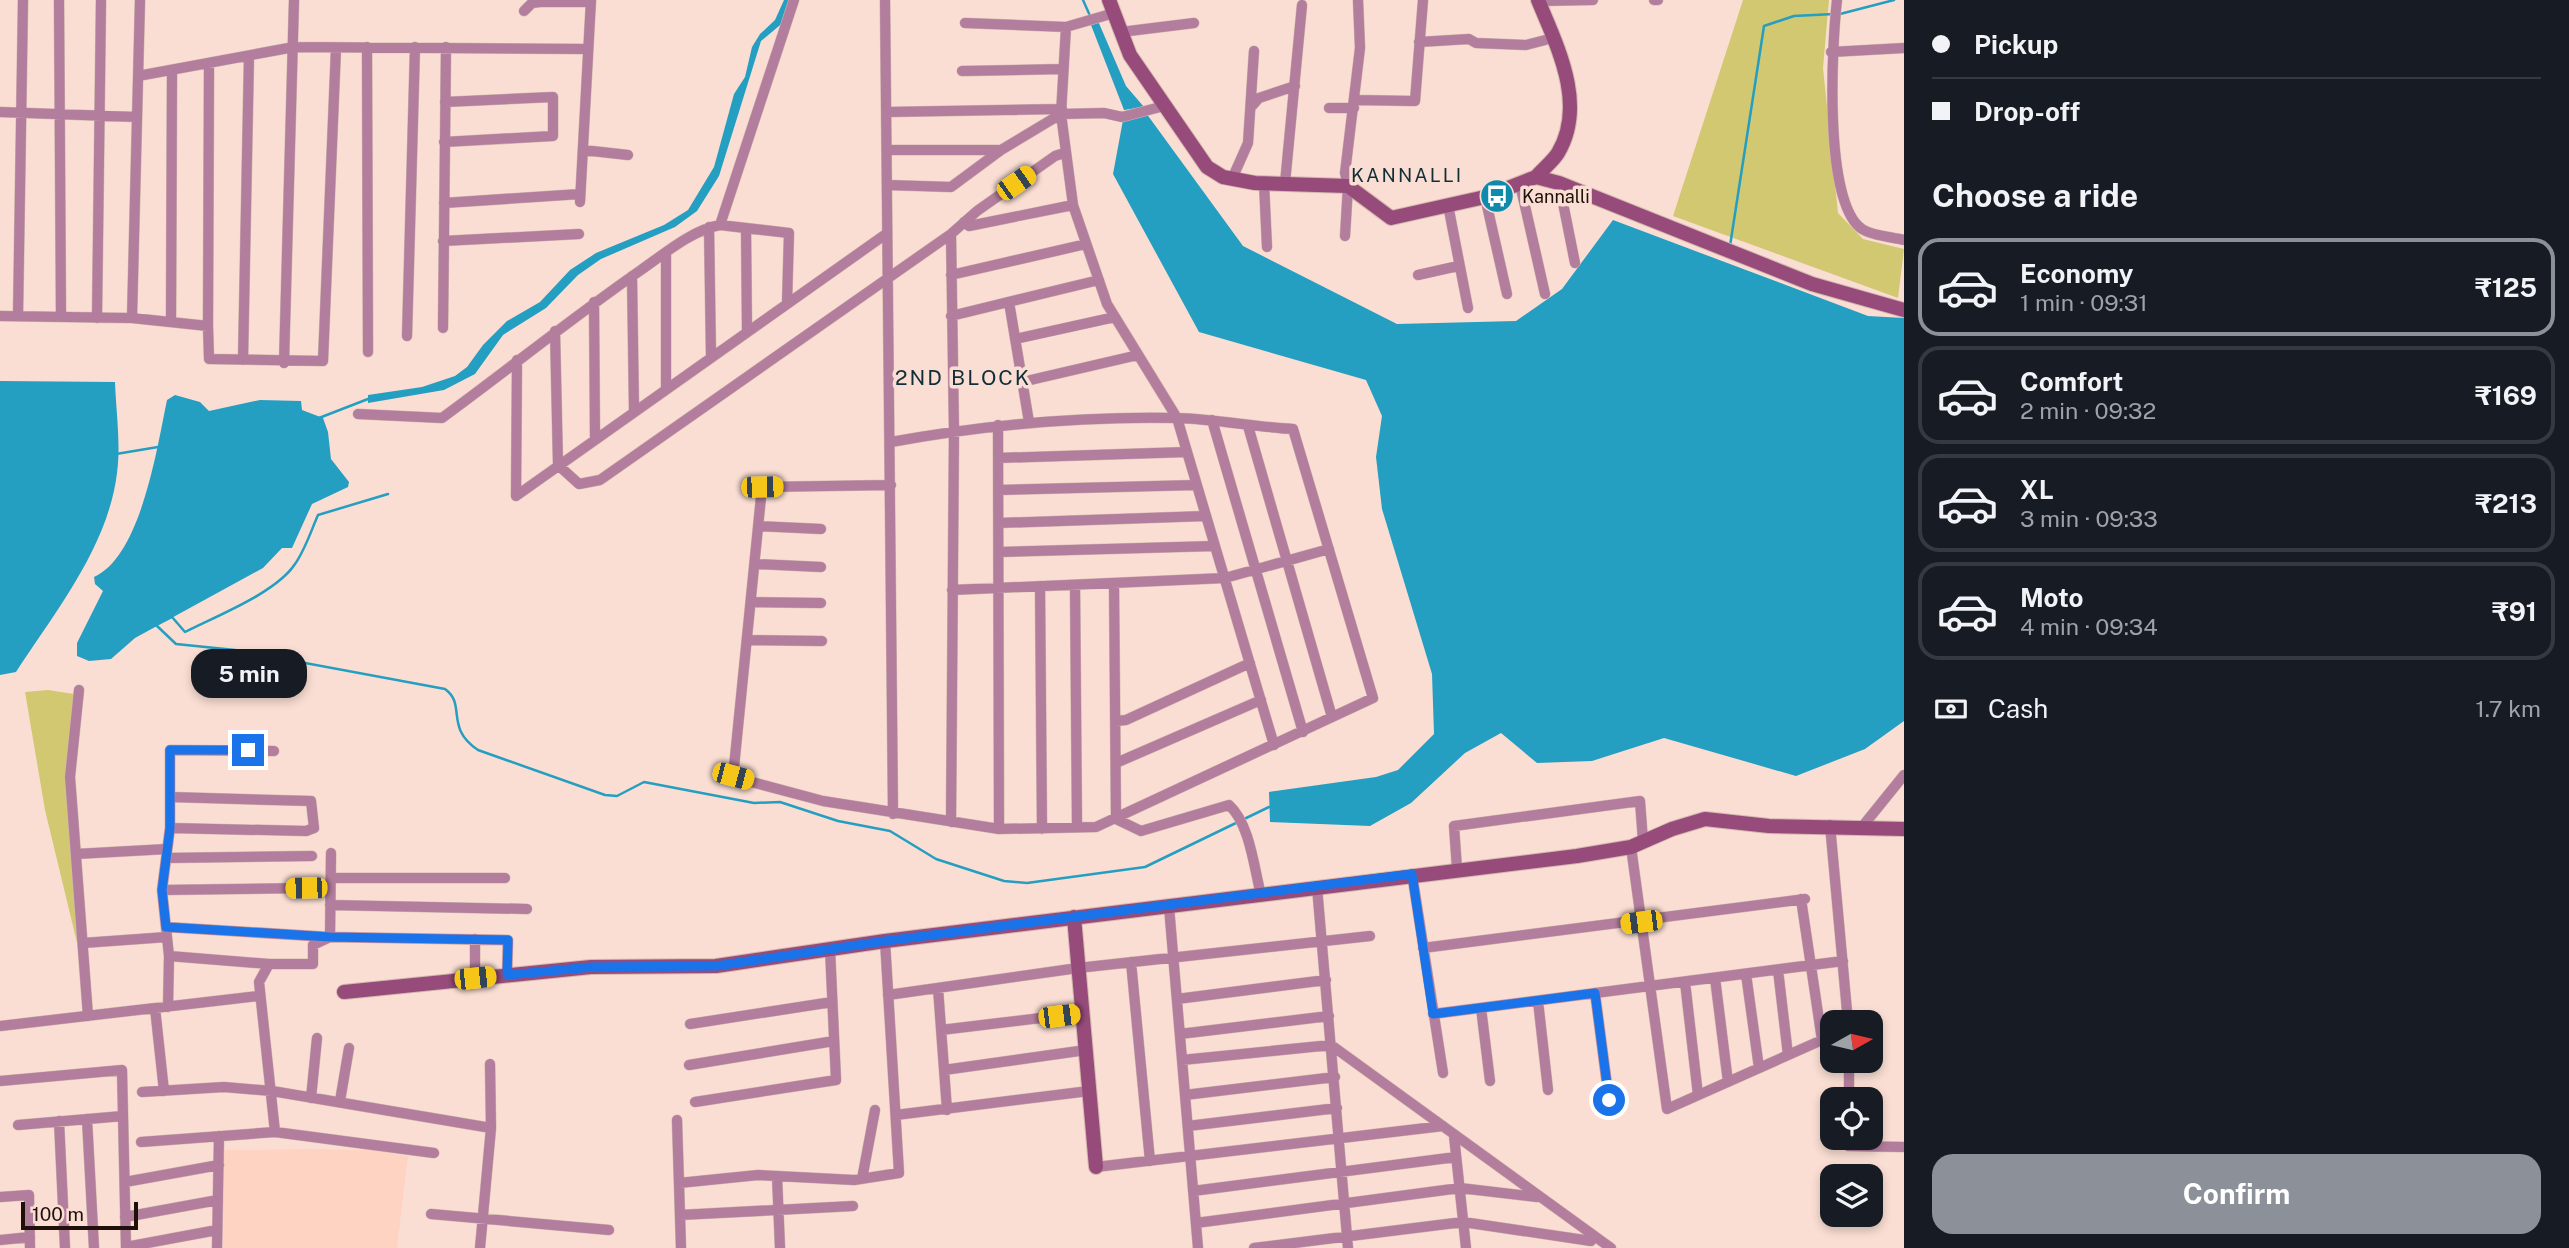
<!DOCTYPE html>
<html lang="en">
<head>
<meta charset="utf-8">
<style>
	:root { --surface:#171b24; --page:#20242c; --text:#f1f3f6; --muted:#9ea1a6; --line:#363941; --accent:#8c9099 }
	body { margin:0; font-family:"Public Sans",sans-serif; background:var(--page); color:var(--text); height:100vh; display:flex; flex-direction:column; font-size:26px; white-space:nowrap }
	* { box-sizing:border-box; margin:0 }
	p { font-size:23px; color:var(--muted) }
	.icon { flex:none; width:38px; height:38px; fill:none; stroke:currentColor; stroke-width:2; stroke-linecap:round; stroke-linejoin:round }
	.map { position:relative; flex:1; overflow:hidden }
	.side { display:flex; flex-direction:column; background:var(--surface); width:665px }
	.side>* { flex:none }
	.hud { display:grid; align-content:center; height:154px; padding:0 28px; background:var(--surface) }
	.needle { width:46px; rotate:82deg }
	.fabs { position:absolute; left:1820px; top:1010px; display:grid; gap:14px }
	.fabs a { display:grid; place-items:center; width:63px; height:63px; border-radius:14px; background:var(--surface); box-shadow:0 4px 10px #0003; font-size:35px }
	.scale { position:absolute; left:21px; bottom:18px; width:117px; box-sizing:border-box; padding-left:7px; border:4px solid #1f1009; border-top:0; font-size:19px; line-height:24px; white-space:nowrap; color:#1f1009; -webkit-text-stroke:5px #faded3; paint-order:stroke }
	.end { position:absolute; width:32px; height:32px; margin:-16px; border:9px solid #1a73e8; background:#fff; box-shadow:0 0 0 4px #fff }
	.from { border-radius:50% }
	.bubble { position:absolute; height:49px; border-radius:21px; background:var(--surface); box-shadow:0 4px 10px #0003; font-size:23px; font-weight:700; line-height:49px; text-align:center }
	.car { position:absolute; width:21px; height:42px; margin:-21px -10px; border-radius:9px; box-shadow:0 0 5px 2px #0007; background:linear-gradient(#f5c518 24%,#345 0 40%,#f5c518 0 76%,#345 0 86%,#f5c518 0) }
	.hud b { display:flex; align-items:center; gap:24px; height:66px; font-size:26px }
	.hud b+b { border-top:2px solid var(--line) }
	.hud i { width:18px; height:18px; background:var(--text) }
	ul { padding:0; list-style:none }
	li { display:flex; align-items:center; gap:21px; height:98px; margin:0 14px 10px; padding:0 14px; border:4px solid var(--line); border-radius:21px }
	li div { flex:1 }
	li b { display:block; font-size:26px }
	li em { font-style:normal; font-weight:700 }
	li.active { border-color:var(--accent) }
	li>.icon { width:63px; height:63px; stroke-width:1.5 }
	h2 { padding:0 28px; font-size:32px; line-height:84px }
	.pay { display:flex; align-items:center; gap:18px; height:77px; padding:0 28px; font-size:26px }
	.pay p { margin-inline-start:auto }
	.action { display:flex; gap:14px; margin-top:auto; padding:14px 28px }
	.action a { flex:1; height:80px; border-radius:21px; background:var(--accent); color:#fff; font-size:28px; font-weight:700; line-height:80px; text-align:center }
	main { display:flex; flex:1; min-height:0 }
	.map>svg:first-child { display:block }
</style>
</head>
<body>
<main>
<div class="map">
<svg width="1904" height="1248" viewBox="0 0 1904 1248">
	<rect width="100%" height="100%" fill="#faded3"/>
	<path fill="#ffd3c2" d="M307,1149l64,1 37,6 -11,92h-174l1,-98z"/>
	<path fill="#d2c871" d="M1743,0h86l-6,68 15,145 25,26 41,10 -6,49 -225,-82z
		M48,690l26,4 -6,88 11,169 -34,-141 -20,-118z"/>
	<path fill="#249ec1" d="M784,0h9l-8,21 -24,20 -42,135 -22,35 -22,16 -74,32 -23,16 -32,33 -43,27 -28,39 -31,16 -76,13v-8l54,-8 33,-11 12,-9 16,-22 24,-24 33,-19 30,-32 26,-17 68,-28 24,-15 26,-43 20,-73 11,-17 7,-30 8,-13 15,-14z
		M1098,21l28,65 18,21 -20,3 -33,-85z
		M1146,113l97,133 154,78 119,-3 46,-32 51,-69 255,96 36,2v403l-39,28 -69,27 -132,-38 -72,23 -55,2 -36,-30 -36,20 -54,50 -41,23 -100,-4 -1,-30 107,-15 22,-7 36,-36 -2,-60 -50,-165 -6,-52 6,-41 -16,-36 -167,-48 -86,-158 10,-54z
		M0,381l115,1c1,29 6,62 2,91 -9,74 -62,139 -101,199l-16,3z
		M175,395l25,7 9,9 51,-11 41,1 1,9 21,8 5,14 3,27 18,23 -1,5 -36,17 -20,44h-10l-19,20 -128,70 -24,21 -22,2 -12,-5v-13l26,-52 -8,-7 -1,-7c47,-21 63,-129 73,-177z"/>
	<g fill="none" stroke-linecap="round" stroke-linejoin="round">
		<path stroke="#249ec1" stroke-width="2.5" d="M1083,0l8,18
			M1840,14l54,-14
			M1730,246l34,-220 30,-10 40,-2
			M319,418l49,-19
			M116,454l42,-7
			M388,494l-70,21c-7,16 -13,35 -23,49 -19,29 -79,52 -110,68l-13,-15 -16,8 20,19 59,6 210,39c22,16 -1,38 33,61l127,45 12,1 27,-14 110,21 26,-1 58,19 52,10 46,28 68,22 23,2 118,-16 124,-60"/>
		<g stroke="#d3b9af" stroke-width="11">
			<path id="street" d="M59,0l2,317
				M885,0l8,814
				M1654,0h4
				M1837,0c-5,44 -14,203 25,229 10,7 31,8 42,11
				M1539,1l54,-1
				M524,11l8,-8 8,-1h51
				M1114,13l-48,14 -5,87 12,91 34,99 70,114 97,327
				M965,23l101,4
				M1121,32l73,-9
				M1419,42l50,-3 7,4 50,2 27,-7
				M367,47l1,305
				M1831,52l73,-4
				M962,71l101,-2
				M138,76l156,-29 294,2
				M1355,100l60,1 8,-101
				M1251,107l8,-9 36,-12
				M1329,108h25
				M0,112l137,5
				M887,112l175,-3
				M444,142l109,-6v-39l-108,5
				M583,150l45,5
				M887,150h114
				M1232,179l16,-36 6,-92
				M1264,183l3,64
				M1285,183l17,-178
				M1559,183l16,80
				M1520,184l25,110
				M887,185l64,2 50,-37 60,-36 43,-1 18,4 42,-11
				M1485,197l22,97
				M580,202l11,-202
				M444,203l136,-9
				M1448,205l20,103
				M964,222l5,4 104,-21
				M720,225l69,8 -2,70
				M709,227l2,129
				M746,228l1,103
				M951,234l3,197 -3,391
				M1345,236l3,-50 -3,-13 15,-125 -2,-48
				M443,241l136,-7
				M666,253v134
				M951,275l135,-31
				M1418,275l40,-9
				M632,276l2,134
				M594,302l1,136
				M1009,302l20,120
				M0,316l132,2 76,8 1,33 114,2 13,-313
				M18,316l5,-316
				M951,316l148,-36
				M97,318l4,-318
				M132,318l8,-318
				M171,322l1,-252
				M208,326l1,-263
				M443,328l3,-281
				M555,331l3,134 21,19 21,-4 351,-246 26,-23 78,-55 9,-3
				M407,336l8,-289
				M1015,339l100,-22
				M243,360l6,-304
				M284,363l10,-363
				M1022,382l116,-27
				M358,414l84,4c67,-49 131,-101 199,-148 23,-16 51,-40 79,-45l74,-225
				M1212,420l91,312
				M998,425l1,404
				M1248,426l84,291
				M891,442c94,-17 189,-26 286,-24 39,1 77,9 116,11l80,269 -277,129 -97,2 -176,-28 -90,-24 29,-290 129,-2
				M998,458l189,-6
				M998,490l199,-5
				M516,496l370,-262
				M516,496l1,-136
				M999,523l207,-7
				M758,526l63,3
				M999,552l216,-6
				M755,564l66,3
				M1114,583l2,236 25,12 88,-26c21,19 25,63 32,90
				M1075,585l2,242
				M1040,586l2,243
				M952,590l273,-12 104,-29
				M751,602l70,1
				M747,640l75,1
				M79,690l-9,87 18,239
				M1116,721l10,-1 124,-57
				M1116,763l145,-63
				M170,797l141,4 3,27 -8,3 -136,-3
				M1830,825l18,197
				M1862,827l42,-52
				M1631,847l36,262 155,-69 -21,-141
				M76,854l91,-5
				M166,858l146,-2
				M1457,869l-3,-43 186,-25 3,40
				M1412,874l31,199
				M331,878h174
				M1317,887l31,361
				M162,890l144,-2
				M330,905l197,4
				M1169,907l29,341
				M166,927l164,10 178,3 -1,35
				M83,943l84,-6
				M1423,948l382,-49
				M169,956l100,8
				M1131,962l19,199
				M1778,970l10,85
				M1746,974l13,94
				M475,978v-39
				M1715,978l13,104
				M1685,982l13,113
				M938,988l9,122
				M1595,993l14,107
				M888,995l190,-27 292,-32
				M1177,999l149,-19
				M1538,1001l10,89
				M168,1007l1,-51 -7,-66 8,-62v-78l104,1
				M155,1008l9,83
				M1481,1008l9,73
				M1433,1014l410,-53
				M690,1024l142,-22
				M0,1026l258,-30
				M941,1030l141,-17
				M1180,1034l149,-18
				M1182,1060l149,-15 280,203
				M689,1065l145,-24
				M944,1070l142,-20
				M0,1081l122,-11 4,178
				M142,1092l82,-5 48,4 219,37
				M1185,1095l150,-18
				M311,1098l6,-60
				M1849,1099v-39
				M340,1101l9,-53
				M695,1102l141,-22 -6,-131
				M896,1115l193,-24
				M87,1119l7,129
				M677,1120l4,128
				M59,1121l6,127
				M18,1125l105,-9
				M1188,1126l149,-18
				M275,1132l-16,-150 10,-18h44v-19l17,-8 1,-84
				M1454,1136l12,112
				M1848,1138v8l56,1
				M141,1142l134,-10 159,21
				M1096,1167l347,-41
				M777,1176l3,72
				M862,1179l13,-69
				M125,1182l94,-17
				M679,1183l79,-8 96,5 45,-7 -14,-232
				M1193,1191l263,-34
				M0,1197l29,-2 1,53
				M431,1214l178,16
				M680,1215l173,-9
				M125,1217l93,-17
				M1196,1223l264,-35 77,9
				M0,1240l30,-3
				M126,1247l91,-17
				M217,1248l2,-112
				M480,1248l11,-120 -1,-64
				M1254,1248l209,-26 128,19"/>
		</g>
		<g stroke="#d3b9af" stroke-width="16">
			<path id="secondary" d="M1109,0l21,55 77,112 16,10 32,6 93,3 43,32 94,-21 51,-20 23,6 253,101 92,26
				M1536,177c7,-8 17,-16 22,-24 29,-49 -1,-107 -20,-153
				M1074,917l22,250
				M344,992l247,-25 125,-1 169,-25 692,-85 54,-9 41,-18 33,-10 64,7 135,3"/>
		</g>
		<use href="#street" stroke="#b37e9e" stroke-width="10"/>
		<use href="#secondary" stroke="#964b7b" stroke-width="14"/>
	</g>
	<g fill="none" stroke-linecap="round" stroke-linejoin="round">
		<path stroke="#1a73e8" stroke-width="9" d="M248,750h-78v78l-8,62 4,37 164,10 178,3 -1,35 85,-8 124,-1 169,-25 527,-67 21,140 162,-21 14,107"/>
	</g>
	<defs>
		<g id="bus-disc" transform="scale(1.75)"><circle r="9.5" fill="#0c8bac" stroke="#faded3"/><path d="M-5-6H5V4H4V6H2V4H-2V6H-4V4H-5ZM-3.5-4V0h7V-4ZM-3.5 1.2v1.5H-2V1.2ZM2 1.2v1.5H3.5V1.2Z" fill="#fff"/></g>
	</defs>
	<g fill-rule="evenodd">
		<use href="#bus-disc" x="1497" y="196"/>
	</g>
	<g text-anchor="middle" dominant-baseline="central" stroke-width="7" stroke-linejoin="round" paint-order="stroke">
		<g font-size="18" fill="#1f1009" stroke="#faded3" text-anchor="start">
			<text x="1522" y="196">Kannalli</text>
		</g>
		<g font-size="19" letter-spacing="2" fill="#102e38" stroke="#faded3">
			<text x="1407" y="175">KANNALLI</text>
		</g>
		<g font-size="21" letter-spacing="2" fill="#102e38" stroke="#faded3">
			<text x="963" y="377">2ND BLOCK</text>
		</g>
	</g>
</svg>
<div class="fabs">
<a><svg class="needle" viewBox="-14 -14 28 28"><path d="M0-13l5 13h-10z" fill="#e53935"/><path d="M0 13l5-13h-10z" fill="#9ea1a6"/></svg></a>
<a><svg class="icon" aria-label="locate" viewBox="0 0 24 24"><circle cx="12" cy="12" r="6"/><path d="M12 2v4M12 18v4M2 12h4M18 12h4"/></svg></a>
<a><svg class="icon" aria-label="layers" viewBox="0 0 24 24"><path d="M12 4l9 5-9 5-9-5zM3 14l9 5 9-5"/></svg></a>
</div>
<div class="scale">100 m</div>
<i class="end from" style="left:1609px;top:1100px"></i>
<i class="end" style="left:248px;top:750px"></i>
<div class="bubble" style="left:191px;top:649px;width:116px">5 min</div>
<i class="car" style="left:1016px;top:183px;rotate:55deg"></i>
<i class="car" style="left:762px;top:487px;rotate:89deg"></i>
<i class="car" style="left:733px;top:776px;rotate:105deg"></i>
<i class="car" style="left:306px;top:888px;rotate:269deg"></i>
<i class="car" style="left:1641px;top:922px;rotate:263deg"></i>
<i class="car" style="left:475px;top:978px;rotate:84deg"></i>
<i class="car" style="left:1059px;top:1016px;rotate:83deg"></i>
</div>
<section class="side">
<div class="hud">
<b><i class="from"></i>Pickup</b>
<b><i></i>Drop-off</b>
</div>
<h2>Choose a ride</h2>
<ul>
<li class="active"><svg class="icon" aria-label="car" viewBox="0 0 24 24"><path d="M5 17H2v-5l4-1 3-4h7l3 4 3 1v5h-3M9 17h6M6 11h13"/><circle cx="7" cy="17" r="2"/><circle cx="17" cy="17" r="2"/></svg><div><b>Economy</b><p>1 min · 09:31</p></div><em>₹125</em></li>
<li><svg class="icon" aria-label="car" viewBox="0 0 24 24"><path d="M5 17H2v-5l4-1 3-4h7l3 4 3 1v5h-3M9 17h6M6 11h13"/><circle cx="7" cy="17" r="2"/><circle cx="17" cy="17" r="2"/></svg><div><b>Comfort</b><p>2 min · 09:32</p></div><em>₹169</em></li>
<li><svg class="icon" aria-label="car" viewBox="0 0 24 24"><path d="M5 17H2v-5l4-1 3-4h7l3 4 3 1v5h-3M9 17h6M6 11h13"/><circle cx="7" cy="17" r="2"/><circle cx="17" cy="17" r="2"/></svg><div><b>XL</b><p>3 min · 09:33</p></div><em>₹213</em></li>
<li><svg class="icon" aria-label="car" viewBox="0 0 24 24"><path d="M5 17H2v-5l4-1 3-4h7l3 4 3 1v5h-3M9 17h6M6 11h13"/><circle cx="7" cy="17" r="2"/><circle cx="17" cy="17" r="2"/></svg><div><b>Moto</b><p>4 min · 09:34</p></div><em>₹91</em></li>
</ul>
<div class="pay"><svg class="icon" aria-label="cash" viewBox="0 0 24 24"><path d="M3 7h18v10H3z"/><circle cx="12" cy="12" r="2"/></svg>Cash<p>1.7 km</p></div>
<div class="action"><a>Confirm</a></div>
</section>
</main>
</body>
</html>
